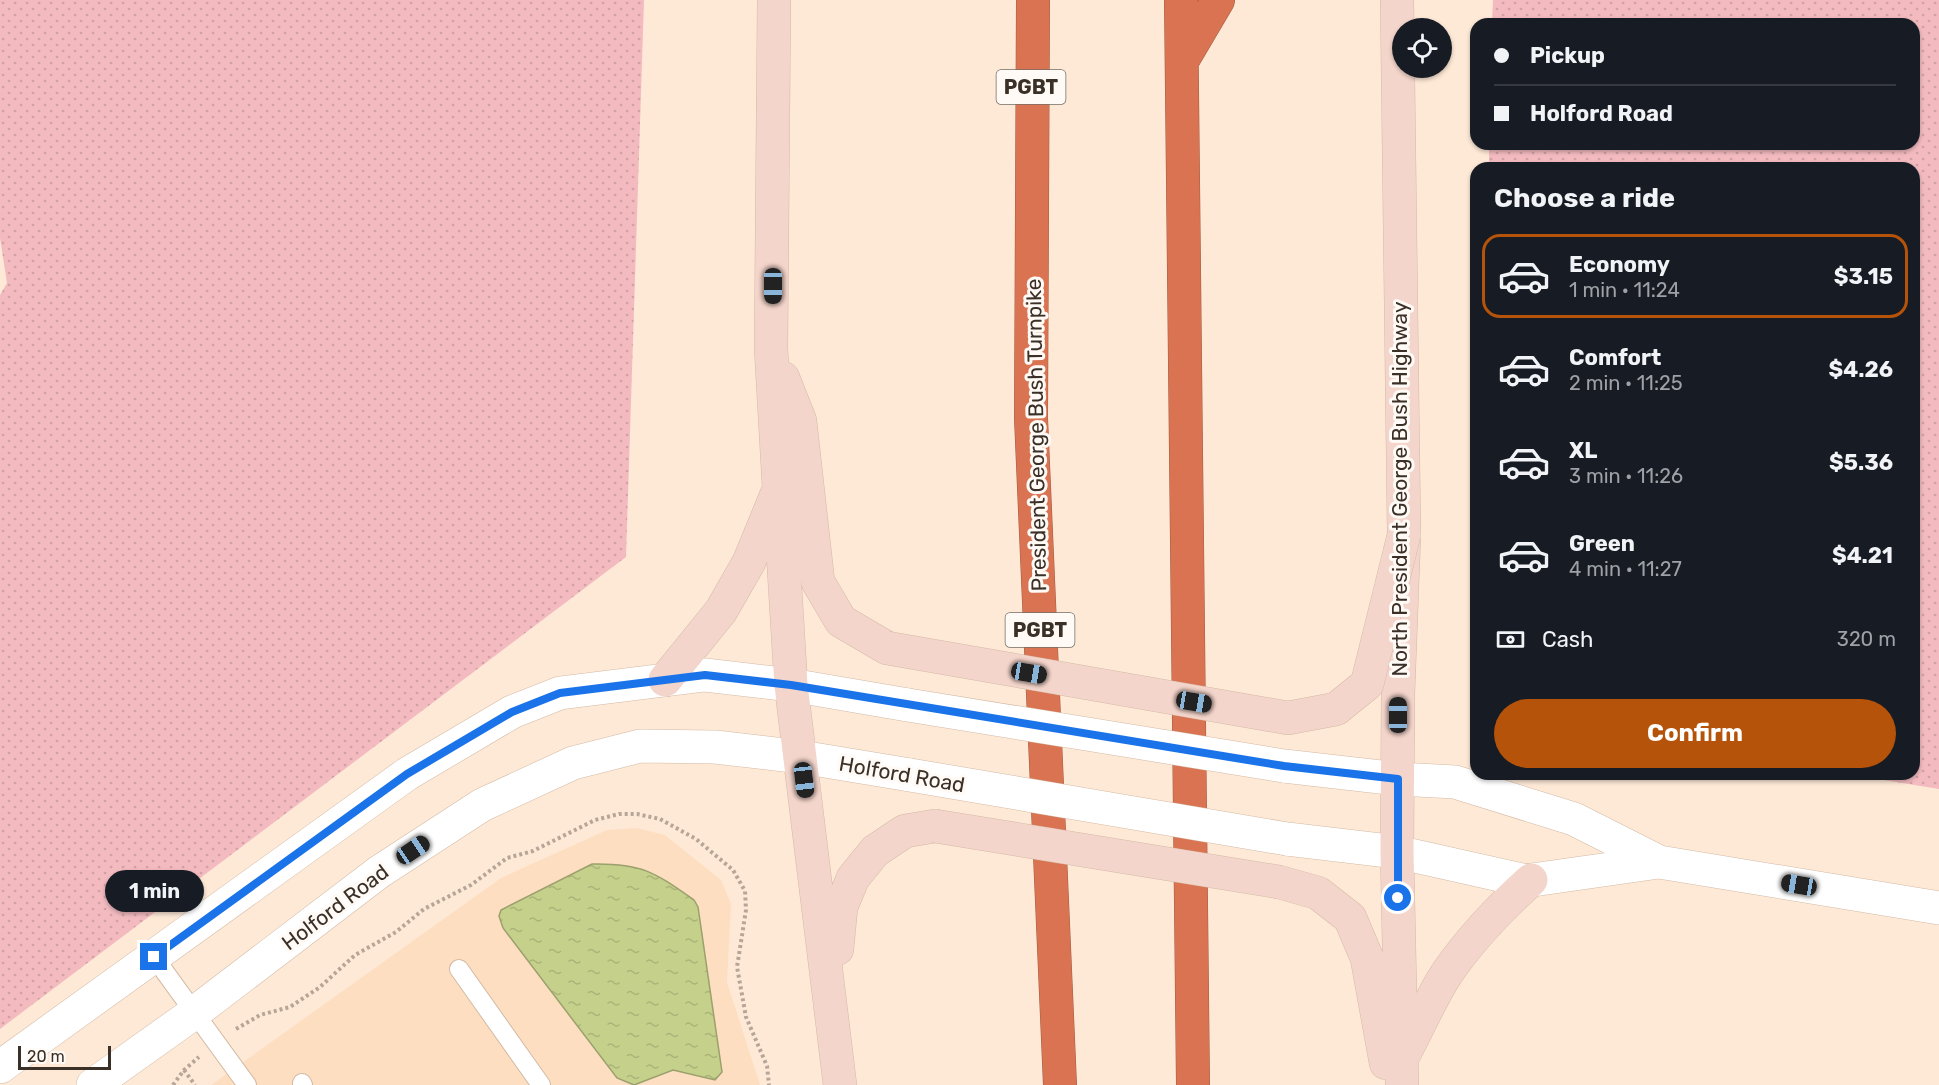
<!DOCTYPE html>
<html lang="en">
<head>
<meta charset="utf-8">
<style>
	:root { --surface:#171b24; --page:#242831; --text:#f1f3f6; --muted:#9ea1a6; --line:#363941; --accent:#b45309 }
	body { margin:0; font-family:Rubik,sans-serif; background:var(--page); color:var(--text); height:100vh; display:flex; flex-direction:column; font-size:22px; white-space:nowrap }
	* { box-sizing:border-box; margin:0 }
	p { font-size:20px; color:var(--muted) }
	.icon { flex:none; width:33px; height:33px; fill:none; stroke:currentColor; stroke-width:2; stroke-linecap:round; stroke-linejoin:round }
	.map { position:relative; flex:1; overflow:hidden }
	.sheet { position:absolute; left:1470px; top:162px; width:450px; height:618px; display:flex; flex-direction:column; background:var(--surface); border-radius:18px; box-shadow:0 2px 4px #0004 }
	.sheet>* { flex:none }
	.banner { position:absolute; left:1470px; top:18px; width:450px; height:132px; border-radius:18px; box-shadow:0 2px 4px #0004; display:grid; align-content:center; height:132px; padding:0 24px; background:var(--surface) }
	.controls { position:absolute; left:1392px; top:18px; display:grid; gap:12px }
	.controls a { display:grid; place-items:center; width:60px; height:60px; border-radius:50%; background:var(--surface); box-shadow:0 2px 4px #0004; font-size:30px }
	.scale { position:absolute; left:18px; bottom:15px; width:93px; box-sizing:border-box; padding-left:6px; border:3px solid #3a3027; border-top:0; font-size:16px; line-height:21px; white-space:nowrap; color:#3a3027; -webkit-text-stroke:4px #fffaf5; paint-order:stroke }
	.end { position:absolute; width:27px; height:27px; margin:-14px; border:8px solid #1a73e8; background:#fff; box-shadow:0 0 0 3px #fff }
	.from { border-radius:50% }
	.bubble { position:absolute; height:42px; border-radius:21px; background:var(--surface); box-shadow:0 2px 4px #0004; font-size:20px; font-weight:700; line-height:42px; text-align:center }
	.car { position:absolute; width:18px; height:36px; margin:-18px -9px; border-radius:8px; box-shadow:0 0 4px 2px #0007; background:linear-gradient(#222 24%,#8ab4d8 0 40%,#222 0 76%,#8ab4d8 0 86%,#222 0) }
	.banner b { display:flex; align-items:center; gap:21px; height:57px; font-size:22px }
	.banner b+b { border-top:2px solid var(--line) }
	.banner i { width:15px; height:15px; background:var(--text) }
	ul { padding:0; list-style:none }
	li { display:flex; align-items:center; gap:18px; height:84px; margin:0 12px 9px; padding:0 12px; border:3px solid transparent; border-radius:18px }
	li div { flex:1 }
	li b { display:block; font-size:22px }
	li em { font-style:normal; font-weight:700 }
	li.selected { border-color:var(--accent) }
	li>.icon { width:54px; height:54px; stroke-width:1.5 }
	h2 { padding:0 24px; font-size:27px; line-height:72px }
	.pay { display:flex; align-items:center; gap:15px; height:66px; padding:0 24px; font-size:22px }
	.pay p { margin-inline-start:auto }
	.button { display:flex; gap:12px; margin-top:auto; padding:12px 24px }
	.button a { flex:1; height:69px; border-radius:36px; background:var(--accent); color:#fff; font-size:24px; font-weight:700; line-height:69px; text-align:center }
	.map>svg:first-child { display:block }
</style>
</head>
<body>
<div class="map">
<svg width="1939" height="1085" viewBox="0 0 1939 1085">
	<defs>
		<pattern id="grass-dots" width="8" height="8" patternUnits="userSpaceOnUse" patternTransform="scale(1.5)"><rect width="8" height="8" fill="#f3bbc0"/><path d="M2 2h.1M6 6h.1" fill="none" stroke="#d1a1a5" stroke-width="1.8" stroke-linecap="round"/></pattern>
		<pattern id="water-ripples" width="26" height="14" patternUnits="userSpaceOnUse" patternTransform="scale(1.5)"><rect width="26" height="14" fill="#c5d08b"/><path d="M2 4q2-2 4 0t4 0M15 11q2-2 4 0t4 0" fill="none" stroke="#aab378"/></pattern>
	</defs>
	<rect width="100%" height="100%" fill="#fee9d7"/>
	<path fill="#fedec1" d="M637,828l28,7 56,45 10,24 -4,78 33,103h-549l290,-207 106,-48z"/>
	<path fill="url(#grass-dots)" d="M0,0h644l-18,557 -626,472v-734l7,-12 -7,-45z
		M1493,0h446v789l-92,-15h67v-606h-425v-24h425v-120h-422z"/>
	<path fill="url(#water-ripples)" stroke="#9ba06d" stroke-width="1.5" d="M592,864c50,-1 62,8 102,36l4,7 24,165 -7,8 -42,-10 -39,15 -17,-7 -114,-150 -4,-12 2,-6z"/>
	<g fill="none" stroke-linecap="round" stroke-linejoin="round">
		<g stroke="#d3baa4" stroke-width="20">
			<path id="service" d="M154,957l93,128
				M459,969l82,116
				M302,1083l1,2"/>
		</g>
		<g stroke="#d3baa4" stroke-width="34">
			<path id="tertiary" d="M1284,766l114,13 57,3 119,37 85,43 280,46
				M1287,839l110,13 129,29 133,-19
				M0,1067l407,-293 105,-62 48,-19 145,-18 86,10 117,20
				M93,1085l101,-72 185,-141 103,-67 91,-42 67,-17 75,1 86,10 109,18"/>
		</g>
		<g stroke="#d3baa4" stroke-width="34">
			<path id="secondary" d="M774,0l-3,348 8,140 12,197 49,400
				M1397,0l7,535 -6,159 -1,158 5,233
				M783,378l17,43 18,161 23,39 46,27
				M665,680l56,-69 28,-49 27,-66
				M1279,882l39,11 32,25 17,40 19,105
				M837,949l4,-42 12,-29 22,-27 30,-20 30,-5
				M1403,1056c15,-27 27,-57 44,-83 24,-35 53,-65 84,-93"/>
		</g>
		<g stroke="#a15c43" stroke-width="34">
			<path id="motorway" d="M1033,0l-2,418 29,667
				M1181,0l12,1085
				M1182,61l36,-61"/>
		</g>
		<path stroke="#b7a697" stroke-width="4" stroke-dasharray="3 3" stroke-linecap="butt" d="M236,1029l24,-14 30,-8 30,-20 35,-32 41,-23 28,-23 47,-24 36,-27 26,-7 62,-31 24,-6h18l23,5 36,20 37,31 12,21 1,19 -9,57 9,50 21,49 2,19
			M184,1070l11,15
			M173,1085l11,-15 15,-13"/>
		<use href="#service" stroke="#fff" stroke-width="18"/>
		<use href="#tertiary" stroke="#fff" stroke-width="33"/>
		<use href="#secondary" stroke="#f4d5cb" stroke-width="33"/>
		<use href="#motorway" stroke="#d97352" stroke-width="33"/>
		<g stroke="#d3baa4" stroke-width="34" stroke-linecap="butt">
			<path id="tertiary-bridge" d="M908,705l376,61
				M910,775l377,64"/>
		</g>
		<g stroke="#d3baa4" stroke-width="34" stroke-linecap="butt">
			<path id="secondary-bridge" d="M887,648l401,70 48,-9 31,-25 37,-149
				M935,826l344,56"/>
		</g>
		<use href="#tertiary-bridge" stroke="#fff" stroke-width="33"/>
		<use href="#secondary-bridge" stroke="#f4d5cb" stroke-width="33"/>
	</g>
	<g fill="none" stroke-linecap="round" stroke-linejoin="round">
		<path stroke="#1a73e8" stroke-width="8" d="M154,957l253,-183 105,-62 48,-19 145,-18 86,10 493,81 114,13v119"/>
	</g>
	<g text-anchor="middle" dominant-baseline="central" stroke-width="6" stroke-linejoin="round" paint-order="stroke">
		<g fill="#fffaf5" stroke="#756d65" stroke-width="1.5">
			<rect x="996.5" y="70" width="69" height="34" rx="4.5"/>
			<rect x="1005.5" y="613" width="69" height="34" rx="4.5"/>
		</g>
		<g font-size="20" font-weight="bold" fill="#3a3027">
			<text x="1031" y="87">PGBT</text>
			<text x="1040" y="630">PGBT</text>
		</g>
		<g font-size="21" fill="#3a3027" stroke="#fffaf5">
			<text transform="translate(1036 435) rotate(-91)">President George Bush Turnpike</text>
			<text transform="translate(1399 489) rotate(-90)">North President George Bush Highway</text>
			<text transform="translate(902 774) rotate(10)">Holford Road</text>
			<text transform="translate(335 907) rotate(-37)">Holford Road</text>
		</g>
	</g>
</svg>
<div class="controls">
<a><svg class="icon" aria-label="locate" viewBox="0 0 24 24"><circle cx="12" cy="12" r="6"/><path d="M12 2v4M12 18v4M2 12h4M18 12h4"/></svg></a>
</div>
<div class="scale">20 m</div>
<i class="end from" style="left:1398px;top:898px"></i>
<i class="end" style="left:154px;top:957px"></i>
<div class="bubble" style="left:105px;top:870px;width:99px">1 min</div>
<i class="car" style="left:773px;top:286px;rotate:180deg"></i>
<i class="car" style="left:1029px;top:673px;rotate:100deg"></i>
<i class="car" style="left:1194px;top:702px;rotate:100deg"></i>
<i class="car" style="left:1398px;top:715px;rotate:0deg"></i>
<i class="car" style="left:804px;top:780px;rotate:173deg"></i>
<i class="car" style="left:413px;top:850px;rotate:56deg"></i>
<i class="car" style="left:1799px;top:885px;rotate:280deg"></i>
<div class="banner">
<b><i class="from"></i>Pickup</b>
<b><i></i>Holford Road</b>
</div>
<section class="sheet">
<h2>Choose a ride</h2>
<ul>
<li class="selected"><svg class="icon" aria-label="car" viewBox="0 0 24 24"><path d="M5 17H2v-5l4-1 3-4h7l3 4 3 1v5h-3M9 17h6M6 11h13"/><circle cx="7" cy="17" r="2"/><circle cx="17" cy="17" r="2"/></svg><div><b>Economy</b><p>1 min · 11:24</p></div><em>$3.15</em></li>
<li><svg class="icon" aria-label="car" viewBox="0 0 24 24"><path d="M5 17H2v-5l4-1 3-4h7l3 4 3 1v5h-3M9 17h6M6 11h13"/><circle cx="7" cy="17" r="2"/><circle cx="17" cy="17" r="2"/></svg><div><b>Comfort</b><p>2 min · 11:25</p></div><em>$4.26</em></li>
<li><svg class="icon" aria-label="car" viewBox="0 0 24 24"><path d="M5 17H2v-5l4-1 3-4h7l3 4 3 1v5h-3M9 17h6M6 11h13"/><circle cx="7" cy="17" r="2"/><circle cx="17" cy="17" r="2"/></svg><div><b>XL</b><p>3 min · 11:26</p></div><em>$5.36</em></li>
<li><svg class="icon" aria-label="car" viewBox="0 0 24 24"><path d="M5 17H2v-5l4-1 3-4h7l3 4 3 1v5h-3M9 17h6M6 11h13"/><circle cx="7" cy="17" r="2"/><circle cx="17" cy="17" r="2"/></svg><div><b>Green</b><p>4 min · 11:27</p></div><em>$4.21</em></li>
</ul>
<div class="pay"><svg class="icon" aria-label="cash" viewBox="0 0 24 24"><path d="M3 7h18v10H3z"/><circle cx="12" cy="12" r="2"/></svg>Cash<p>320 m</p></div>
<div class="button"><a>Confirm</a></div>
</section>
</div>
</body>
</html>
